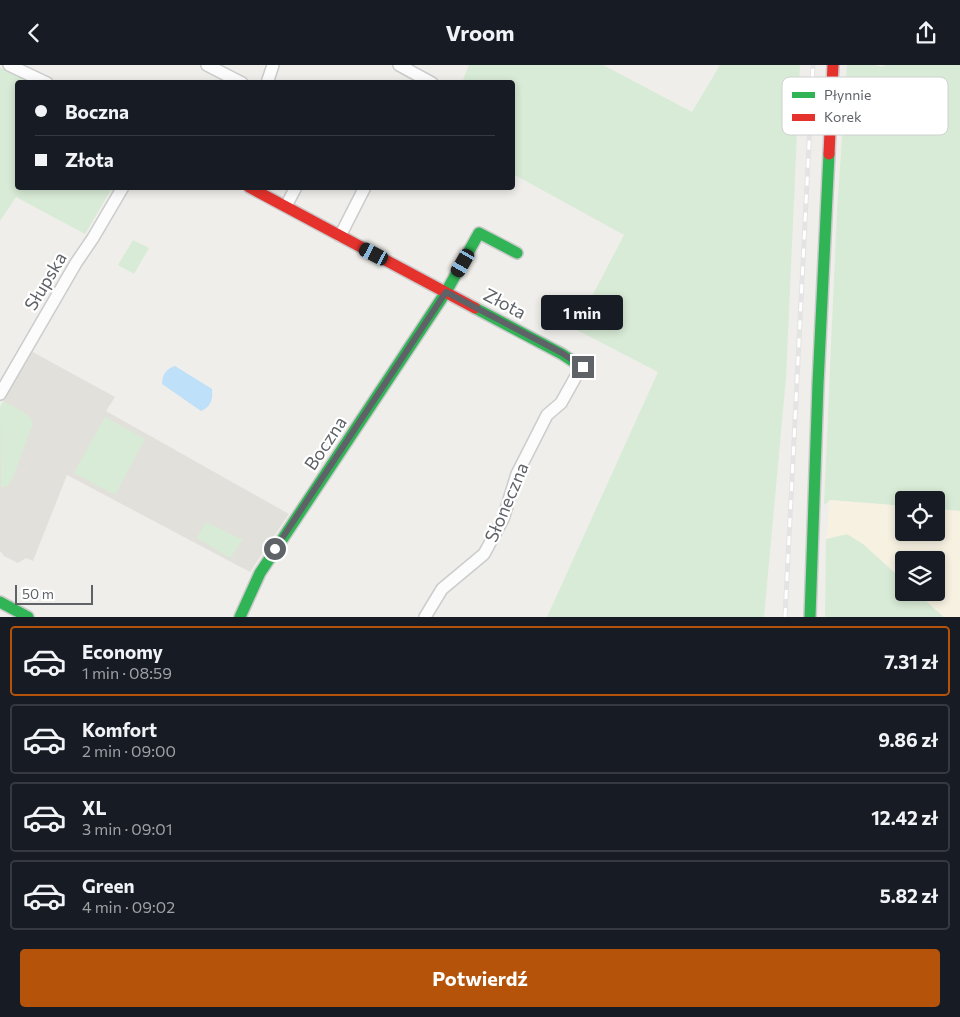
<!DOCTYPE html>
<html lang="pl">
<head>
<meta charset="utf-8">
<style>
	:root { --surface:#171b24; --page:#20242c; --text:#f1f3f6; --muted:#9ea1a6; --line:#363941; --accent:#b45309 }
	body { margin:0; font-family:Commissioner,sans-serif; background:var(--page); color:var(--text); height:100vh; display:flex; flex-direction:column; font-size:19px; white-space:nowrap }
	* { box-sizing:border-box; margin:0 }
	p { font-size:16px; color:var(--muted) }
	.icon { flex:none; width:28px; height:28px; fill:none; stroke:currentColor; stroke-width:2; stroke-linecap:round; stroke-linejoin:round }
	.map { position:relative; height:552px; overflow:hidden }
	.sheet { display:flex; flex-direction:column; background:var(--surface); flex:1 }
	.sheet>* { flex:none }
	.guide { position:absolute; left:15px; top:15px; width:500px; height:110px; border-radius:5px; box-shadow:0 2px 8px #0003; display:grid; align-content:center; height:110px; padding:0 20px; background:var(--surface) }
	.tools { position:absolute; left:895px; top:426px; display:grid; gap:10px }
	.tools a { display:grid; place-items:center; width:50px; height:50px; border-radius:5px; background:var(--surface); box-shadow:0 2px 8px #0003; font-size:25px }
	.scale { position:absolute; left:15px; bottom:12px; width:78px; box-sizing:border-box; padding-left:5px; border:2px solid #5f6368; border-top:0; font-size:14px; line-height:18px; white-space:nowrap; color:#5f6368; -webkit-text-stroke:4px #fff; paint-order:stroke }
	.end { position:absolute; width:22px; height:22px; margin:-11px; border:6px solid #5f6368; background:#fff; box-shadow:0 0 0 2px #fff }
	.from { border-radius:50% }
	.bubble { position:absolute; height:35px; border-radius:5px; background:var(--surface); box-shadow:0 2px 8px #0003; font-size:16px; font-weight:700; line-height:35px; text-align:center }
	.car { position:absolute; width:15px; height:30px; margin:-15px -8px; border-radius:6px; box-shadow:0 0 4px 1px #0007; background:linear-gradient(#222 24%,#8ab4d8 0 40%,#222 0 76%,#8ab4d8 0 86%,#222 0) }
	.guide b { display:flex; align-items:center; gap:18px; height:48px; font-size:19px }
	.guide b+b { border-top:1px solid var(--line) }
	.guide i { width:12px; height:12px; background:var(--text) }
	ul { padding:9px 0 0; list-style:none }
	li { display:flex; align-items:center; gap:15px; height:70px; margin:0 10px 8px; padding:0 10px; border:2px solid var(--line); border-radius:5px }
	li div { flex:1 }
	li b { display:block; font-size:19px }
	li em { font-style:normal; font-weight:700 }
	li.on { border-color:var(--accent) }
	li>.icon { width:45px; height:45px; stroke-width:1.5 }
	.primary-button { display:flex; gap:10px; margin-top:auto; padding:10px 20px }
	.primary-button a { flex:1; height:58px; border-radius:5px; background:var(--accent); color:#fff; font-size:20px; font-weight:700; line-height:58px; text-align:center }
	header { display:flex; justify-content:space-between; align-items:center; height:65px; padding:0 20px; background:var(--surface); font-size:22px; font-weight:700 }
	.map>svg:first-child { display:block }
</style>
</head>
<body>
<header><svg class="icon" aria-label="back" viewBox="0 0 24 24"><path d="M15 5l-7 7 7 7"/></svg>Vroom<svg class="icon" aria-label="share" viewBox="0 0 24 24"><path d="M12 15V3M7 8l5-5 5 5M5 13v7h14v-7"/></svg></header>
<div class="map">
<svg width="960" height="552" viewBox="0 0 960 552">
	<rect width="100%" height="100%" fill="#efeeea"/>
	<path fill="#e2e0da" d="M31,286l84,46 -9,14 183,103 -39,58 -183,-97 -34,86 -7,-3 -8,5 -14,-7 -4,-5v-144z"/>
	<path fill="#d8ebd6" d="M469,0h134l89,47 28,-47h80l-14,313 -22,239h-217l111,-245 -83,-43 49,-94 -111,-61 -1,-91 -50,-1z
		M847,0h28l7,2 3,-2h75v446l-24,-2v-9h-32v6l-74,-6 -6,5 13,-294z
		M0,3l30,14 -12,1v104l94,1 -27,46 -69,-37 -16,24z
		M133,175l16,8 -15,26 -16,-9z
		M3,336c10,6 26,11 30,22l-21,57 -5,6 -6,1 -1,-80z
		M105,352l40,22 -30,56 -41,-22z
		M206,457l37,18 -13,18 -33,-20z
		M847,469l16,10 41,37v12h13l27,24h-119l1,-78z"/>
	<path fill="#f6f1e1" d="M830,435l74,6v27h32v-24l24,2v106h-16l-27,-24h19v-33h-32v21l-41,-37 -16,-10 -21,5z"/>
	<path fill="#bfe0f9" d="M175,301l37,23c1,10 -1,18 -11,22l-39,-27c0,-9 4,-15 13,-18z"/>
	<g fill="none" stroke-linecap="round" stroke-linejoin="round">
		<g stroke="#cbcccc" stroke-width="14">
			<path id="street" d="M9,0l38,18
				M207,0l35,18
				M399,0l33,18
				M267,18l6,-18
				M286,141l10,-19
				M340,171l25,-49
				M0,329l76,-131 17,-25 30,-51
				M425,552l17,-28 42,-35 19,-35 14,-45 30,-59 14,-12 14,-25"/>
		</g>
		<g stroke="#cacacb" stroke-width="14">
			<path id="fast" d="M475,243l87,46 21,14
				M0,537l28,15
				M240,552l20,-44 186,-281 33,-59 38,20
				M810,552l8,-233 11,-230"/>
		</g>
		<g stroke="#cacacb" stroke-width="14">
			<path id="jam" d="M829,89l4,-89
				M249,122l226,121"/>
		</g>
		<use href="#street" stroke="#fdfcfc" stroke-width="11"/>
		<use href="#fast" stroke="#30b455" stroke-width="11"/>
		<use href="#jam" stroke="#e5322d" stroke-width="11"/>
		<g stroke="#e4e4e4" stroke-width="5">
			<path id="rail" d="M785,552l28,-552"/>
		</g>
		<use href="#rail" stroke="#fff" stroke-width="3" stroke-dasharray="9" stroke-linecap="butt"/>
	</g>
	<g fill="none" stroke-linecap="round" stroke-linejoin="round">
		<path stroke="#5f6368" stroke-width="6" d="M275,484l171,-257 116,61 21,14"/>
	</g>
	<g text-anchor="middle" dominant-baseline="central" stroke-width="4.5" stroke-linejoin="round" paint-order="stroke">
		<g font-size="18" fill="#5f6368" stroke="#fff">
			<text transform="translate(45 216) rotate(-59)">Słupska</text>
			<text transform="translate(505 238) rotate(28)">Złota</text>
			<text transform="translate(325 378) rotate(-56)">Boczna</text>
			<text transform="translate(506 437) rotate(-67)">Słoneczna</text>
		</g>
	</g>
	<rect x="782" y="12" width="166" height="58" rx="8" fill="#fff" stroke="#cfd0d2" stroke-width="1"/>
	<rect x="792" y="27" width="23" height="6" fill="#30b455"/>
	<rect x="792" y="49" width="23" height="7" fill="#e5322d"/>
	<g font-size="14" fill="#5f6368">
		<text x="824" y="35">Płynnie</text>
		<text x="824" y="57">Korek</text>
	</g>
</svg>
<div class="tools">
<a><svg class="icon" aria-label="locate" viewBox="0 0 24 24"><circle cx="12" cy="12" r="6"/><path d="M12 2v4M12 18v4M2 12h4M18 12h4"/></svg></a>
<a><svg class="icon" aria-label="layers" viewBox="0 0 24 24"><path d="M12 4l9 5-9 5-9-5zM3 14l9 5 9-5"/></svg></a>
</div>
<div class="scale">50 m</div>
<i class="end from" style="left:275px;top:484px"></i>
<i class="end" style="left:583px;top:302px"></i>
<div class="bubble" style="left:541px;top:230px;width:82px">1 min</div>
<i class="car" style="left:374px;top:189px;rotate:297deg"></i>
<i class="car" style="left:463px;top:198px;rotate:210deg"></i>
<div class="guide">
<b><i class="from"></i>Boczna</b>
<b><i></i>Złota</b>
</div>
</div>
<section class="sheet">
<ul>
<li class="on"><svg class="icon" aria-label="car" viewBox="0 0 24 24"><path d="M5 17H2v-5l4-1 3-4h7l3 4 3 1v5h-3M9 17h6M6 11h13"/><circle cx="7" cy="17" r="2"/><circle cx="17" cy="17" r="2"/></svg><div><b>Economy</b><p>1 min · 08:59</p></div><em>7.31 zł</em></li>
<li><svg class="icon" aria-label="car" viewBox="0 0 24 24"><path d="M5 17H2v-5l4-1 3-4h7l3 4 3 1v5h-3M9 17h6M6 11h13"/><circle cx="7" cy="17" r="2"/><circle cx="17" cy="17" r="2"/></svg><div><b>Komfort</b><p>2 min · 09:00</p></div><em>9.86 zł</em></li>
<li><svg class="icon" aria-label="car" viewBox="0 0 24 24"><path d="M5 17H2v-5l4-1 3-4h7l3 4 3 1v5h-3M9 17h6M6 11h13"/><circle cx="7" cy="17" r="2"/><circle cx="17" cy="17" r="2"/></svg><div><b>XL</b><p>3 min · 09:01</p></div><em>12.42 zł</em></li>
<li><svg class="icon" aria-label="car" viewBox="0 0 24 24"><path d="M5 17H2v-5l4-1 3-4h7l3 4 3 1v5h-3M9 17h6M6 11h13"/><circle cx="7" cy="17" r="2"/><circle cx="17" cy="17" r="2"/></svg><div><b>Green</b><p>4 min · 09:02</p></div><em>5.82 zł</em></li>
</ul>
<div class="primary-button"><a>Potwierdź</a></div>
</section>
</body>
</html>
